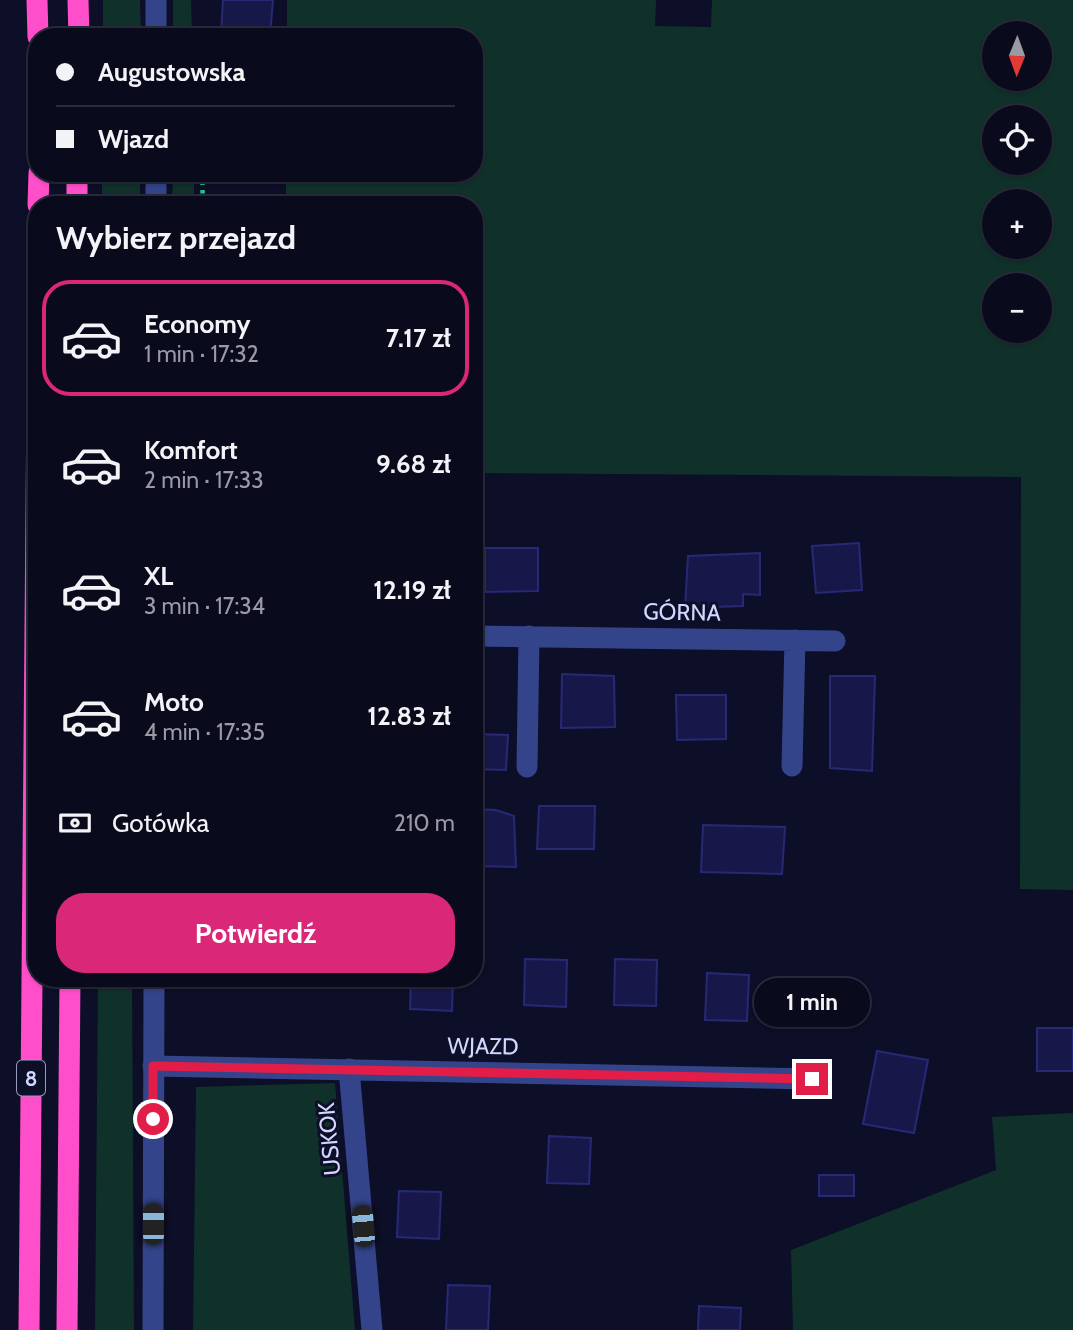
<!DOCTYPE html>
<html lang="pl">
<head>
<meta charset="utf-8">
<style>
	:root { --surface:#0a0a1d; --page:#131326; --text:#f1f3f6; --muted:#999aa4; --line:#2a2b3b; --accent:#db2777 }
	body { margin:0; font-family:Cabin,sans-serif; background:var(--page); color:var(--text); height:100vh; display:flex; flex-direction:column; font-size:26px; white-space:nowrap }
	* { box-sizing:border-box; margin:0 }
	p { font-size:23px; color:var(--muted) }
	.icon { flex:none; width:38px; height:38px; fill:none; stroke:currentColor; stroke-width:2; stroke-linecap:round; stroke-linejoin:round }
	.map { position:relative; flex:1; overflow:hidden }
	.side { position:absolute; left:28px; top:196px; width:455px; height:791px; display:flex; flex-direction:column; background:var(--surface); border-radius:28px; box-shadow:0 2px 5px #0004,0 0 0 2px var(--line) }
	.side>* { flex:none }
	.hud { position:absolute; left:28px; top:28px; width:455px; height:154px; border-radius:28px; box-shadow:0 2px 5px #0004,0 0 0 2px var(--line); display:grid; align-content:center; height:154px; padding:0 28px; background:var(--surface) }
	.needle { width:46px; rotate:181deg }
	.fabs { position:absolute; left:982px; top:21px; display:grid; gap:14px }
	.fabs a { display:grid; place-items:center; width:70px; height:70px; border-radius:50%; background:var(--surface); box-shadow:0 2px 5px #0004,0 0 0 2px var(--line); font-size:35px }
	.end { position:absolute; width:32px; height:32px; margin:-16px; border:9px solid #e11d48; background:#fff; box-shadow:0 0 0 4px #fff }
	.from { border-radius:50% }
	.bubble { position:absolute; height:49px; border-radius:24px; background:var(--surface); box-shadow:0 2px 5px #0004,0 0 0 2px var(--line); font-size:23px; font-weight:700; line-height:49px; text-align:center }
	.car { position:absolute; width:21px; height:42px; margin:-21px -10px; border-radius:9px; box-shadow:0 0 5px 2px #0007; background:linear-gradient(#222 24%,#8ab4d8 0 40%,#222 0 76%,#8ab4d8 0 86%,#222 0) }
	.hud b { display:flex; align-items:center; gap:24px; height:66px; font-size:26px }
	.hud b+b { border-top:2px solid var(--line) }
	.hud i { width:18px; height:18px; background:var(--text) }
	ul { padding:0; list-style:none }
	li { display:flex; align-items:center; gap:21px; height:116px; margin:0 14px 10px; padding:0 14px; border:4px solid transparent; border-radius:28px }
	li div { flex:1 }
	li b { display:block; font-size:26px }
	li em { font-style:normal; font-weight:700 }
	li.on { border-color:var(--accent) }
	li>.icon { width:63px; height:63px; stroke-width:1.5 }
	h2 { padding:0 28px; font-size:32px; line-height:84px }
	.pay { display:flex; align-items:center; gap:18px; height:77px; padding:0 28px; font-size:26px }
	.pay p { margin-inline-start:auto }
	.button { display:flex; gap:14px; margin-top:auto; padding:14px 28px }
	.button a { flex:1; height:80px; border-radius:28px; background:var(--accent); color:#fff; font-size:28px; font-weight:700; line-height:80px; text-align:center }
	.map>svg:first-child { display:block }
</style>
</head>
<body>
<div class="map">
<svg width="1073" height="1330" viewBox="0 0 1073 1330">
	<rect width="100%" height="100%" fill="#0d0e27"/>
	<path fill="#0f3129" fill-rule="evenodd" d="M103,0h37l1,37h-38z
		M173,0h18l1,37h-19z
		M287,0h369l-1,26 56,1 1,-27h361v890l-53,-1 1,-412 -547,-4v-268h-188v-32h188v-136h-187zM994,33h46v46h-46zM994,117h46v46h-46zM994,201h46v46h-46zM994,285h46v46h-46z
		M102,173h38v32h-38z
		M173,173h21v32h-22z
		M98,978h34l2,352h-39z
		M335,1083l20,247h-162l3,-243z
		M1073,1113v217h-280l-2,-80 205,-80 -4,-53z"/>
	<path fill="#171849" stroke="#272977" stroke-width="2" d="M223,0h50l-3,36 -49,-3z
		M859,543l3,47 -46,3 -4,-47z
		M485,548h53v43l-53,1z
		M760,553v42l-17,-1v12l-58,2 3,-52z
		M562,674l52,2 1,51 -54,1z
		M830,676h45l-3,95 -42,-3z
		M676,695h50v44l-49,1z
		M474,720l2,2v12l32,1 -2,35 -32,-1z
		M539,806h56l-1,43h-57z
		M476,809l20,1 18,6 2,51 -40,-1z
		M703,825l82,2 -3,47 -81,-2z
		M474,887h8v36l-8,-1z
		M525,959l42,1 -1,47 -42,-2z
		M615,959l42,1 -1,46 -42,-1z
		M707,973l42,2 -2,46 -42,-1z
		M411,978h42l-1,33 -42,-2z
		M1037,1028h36v43h-36z
		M877,1051l51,9 -14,73 -51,-9z
		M549,1136l42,2 -2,46 -42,-1z
		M819,1175h35v21h-35z
		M399,1191l42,1 -2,47 -42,-2z
		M448,1285l42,1 -2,44h-42z
		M699,1306l42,2 -1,22h-42z"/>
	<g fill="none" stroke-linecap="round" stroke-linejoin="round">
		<path stroke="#24c195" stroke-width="4.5" stroke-dasharray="3.5 5" stroke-linecap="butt" d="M202,173l1,32"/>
		<path stroke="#34448a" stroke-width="21" d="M156,0v37
			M156,205v-32
			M474,636l361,5
			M792,766l3,-126
			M527,767l2,-131
			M153,1066l659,13
			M349,1069l23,261
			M153,1330l1,-352"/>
		<path stroke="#ff4eca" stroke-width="21" d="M37,0l1,37
			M78,0l1,37
			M38,205l1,-32
			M77,205v-32
			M29,1330l8,-937
			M67,1330l3,-352"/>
	</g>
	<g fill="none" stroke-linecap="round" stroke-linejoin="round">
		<path stroke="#e11d48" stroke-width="9" d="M153,1119v-53l659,13"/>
	</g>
	<g text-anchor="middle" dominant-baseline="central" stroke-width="6" stroke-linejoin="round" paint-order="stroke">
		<rect fill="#0d0e27" stroke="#989bbe" stroke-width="2" x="17" y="1060.5" width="28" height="35" rx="5"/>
		<g font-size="21" font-weight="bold" fill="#d3d7ff">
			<text x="31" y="1078">8</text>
		</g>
		<g font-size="23" fill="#d3d7ff" stroke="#0d0e27">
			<text transform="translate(682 612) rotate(1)">GÓRNA</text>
			<text transform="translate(483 1046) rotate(1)">WJAZD</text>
			<text transform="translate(329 1139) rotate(-95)">USKOK</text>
		</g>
	</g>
</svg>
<div class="fabs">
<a><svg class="needle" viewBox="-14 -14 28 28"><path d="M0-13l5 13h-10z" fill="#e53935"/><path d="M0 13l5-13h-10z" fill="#999aa4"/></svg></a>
<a><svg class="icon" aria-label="locate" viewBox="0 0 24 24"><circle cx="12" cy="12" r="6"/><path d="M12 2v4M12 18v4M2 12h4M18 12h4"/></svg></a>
<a>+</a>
<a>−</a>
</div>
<i class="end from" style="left:153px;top:1119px"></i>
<i class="end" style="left:812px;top:1079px"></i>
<div class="bubble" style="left:754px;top:978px;width:116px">1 min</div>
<i class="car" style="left:153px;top:1224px;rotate:0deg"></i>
<i class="car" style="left:363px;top:1226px;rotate:355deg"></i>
<div class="hud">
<b><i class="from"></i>Augustowska</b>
<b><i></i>Wjazd</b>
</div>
<section class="side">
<h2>Wybierz przejazd</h2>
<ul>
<li class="on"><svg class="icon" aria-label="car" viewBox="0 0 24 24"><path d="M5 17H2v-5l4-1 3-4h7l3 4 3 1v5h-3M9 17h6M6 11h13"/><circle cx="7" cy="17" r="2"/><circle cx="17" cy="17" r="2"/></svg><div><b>Economy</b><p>1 min · 17:32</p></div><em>7.17 zł</em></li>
<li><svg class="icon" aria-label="car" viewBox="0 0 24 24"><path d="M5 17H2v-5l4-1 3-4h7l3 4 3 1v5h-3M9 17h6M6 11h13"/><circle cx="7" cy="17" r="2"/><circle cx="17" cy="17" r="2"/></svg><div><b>Komfort</b><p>2 min · 17:33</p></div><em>9.68 zł</em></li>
<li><svg class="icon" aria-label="car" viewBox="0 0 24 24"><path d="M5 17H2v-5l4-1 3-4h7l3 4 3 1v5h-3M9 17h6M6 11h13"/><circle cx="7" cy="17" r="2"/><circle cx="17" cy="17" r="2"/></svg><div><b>XL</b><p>3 min · 17:34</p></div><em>12.19 zł</em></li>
<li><svg class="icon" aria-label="car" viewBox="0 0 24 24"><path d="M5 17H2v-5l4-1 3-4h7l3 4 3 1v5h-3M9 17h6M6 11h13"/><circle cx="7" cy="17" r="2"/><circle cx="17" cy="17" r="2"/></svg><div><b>Moto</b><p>4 min · 17:35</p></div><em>12.83 zł</em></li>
</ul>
<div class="pay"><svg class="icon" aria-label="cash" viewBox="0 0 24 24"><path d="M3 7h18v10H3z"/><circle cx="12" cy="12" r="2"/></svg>Gotówka<p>210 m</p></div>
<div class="button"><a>Potwierdź</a></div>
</section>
</div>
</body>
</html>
